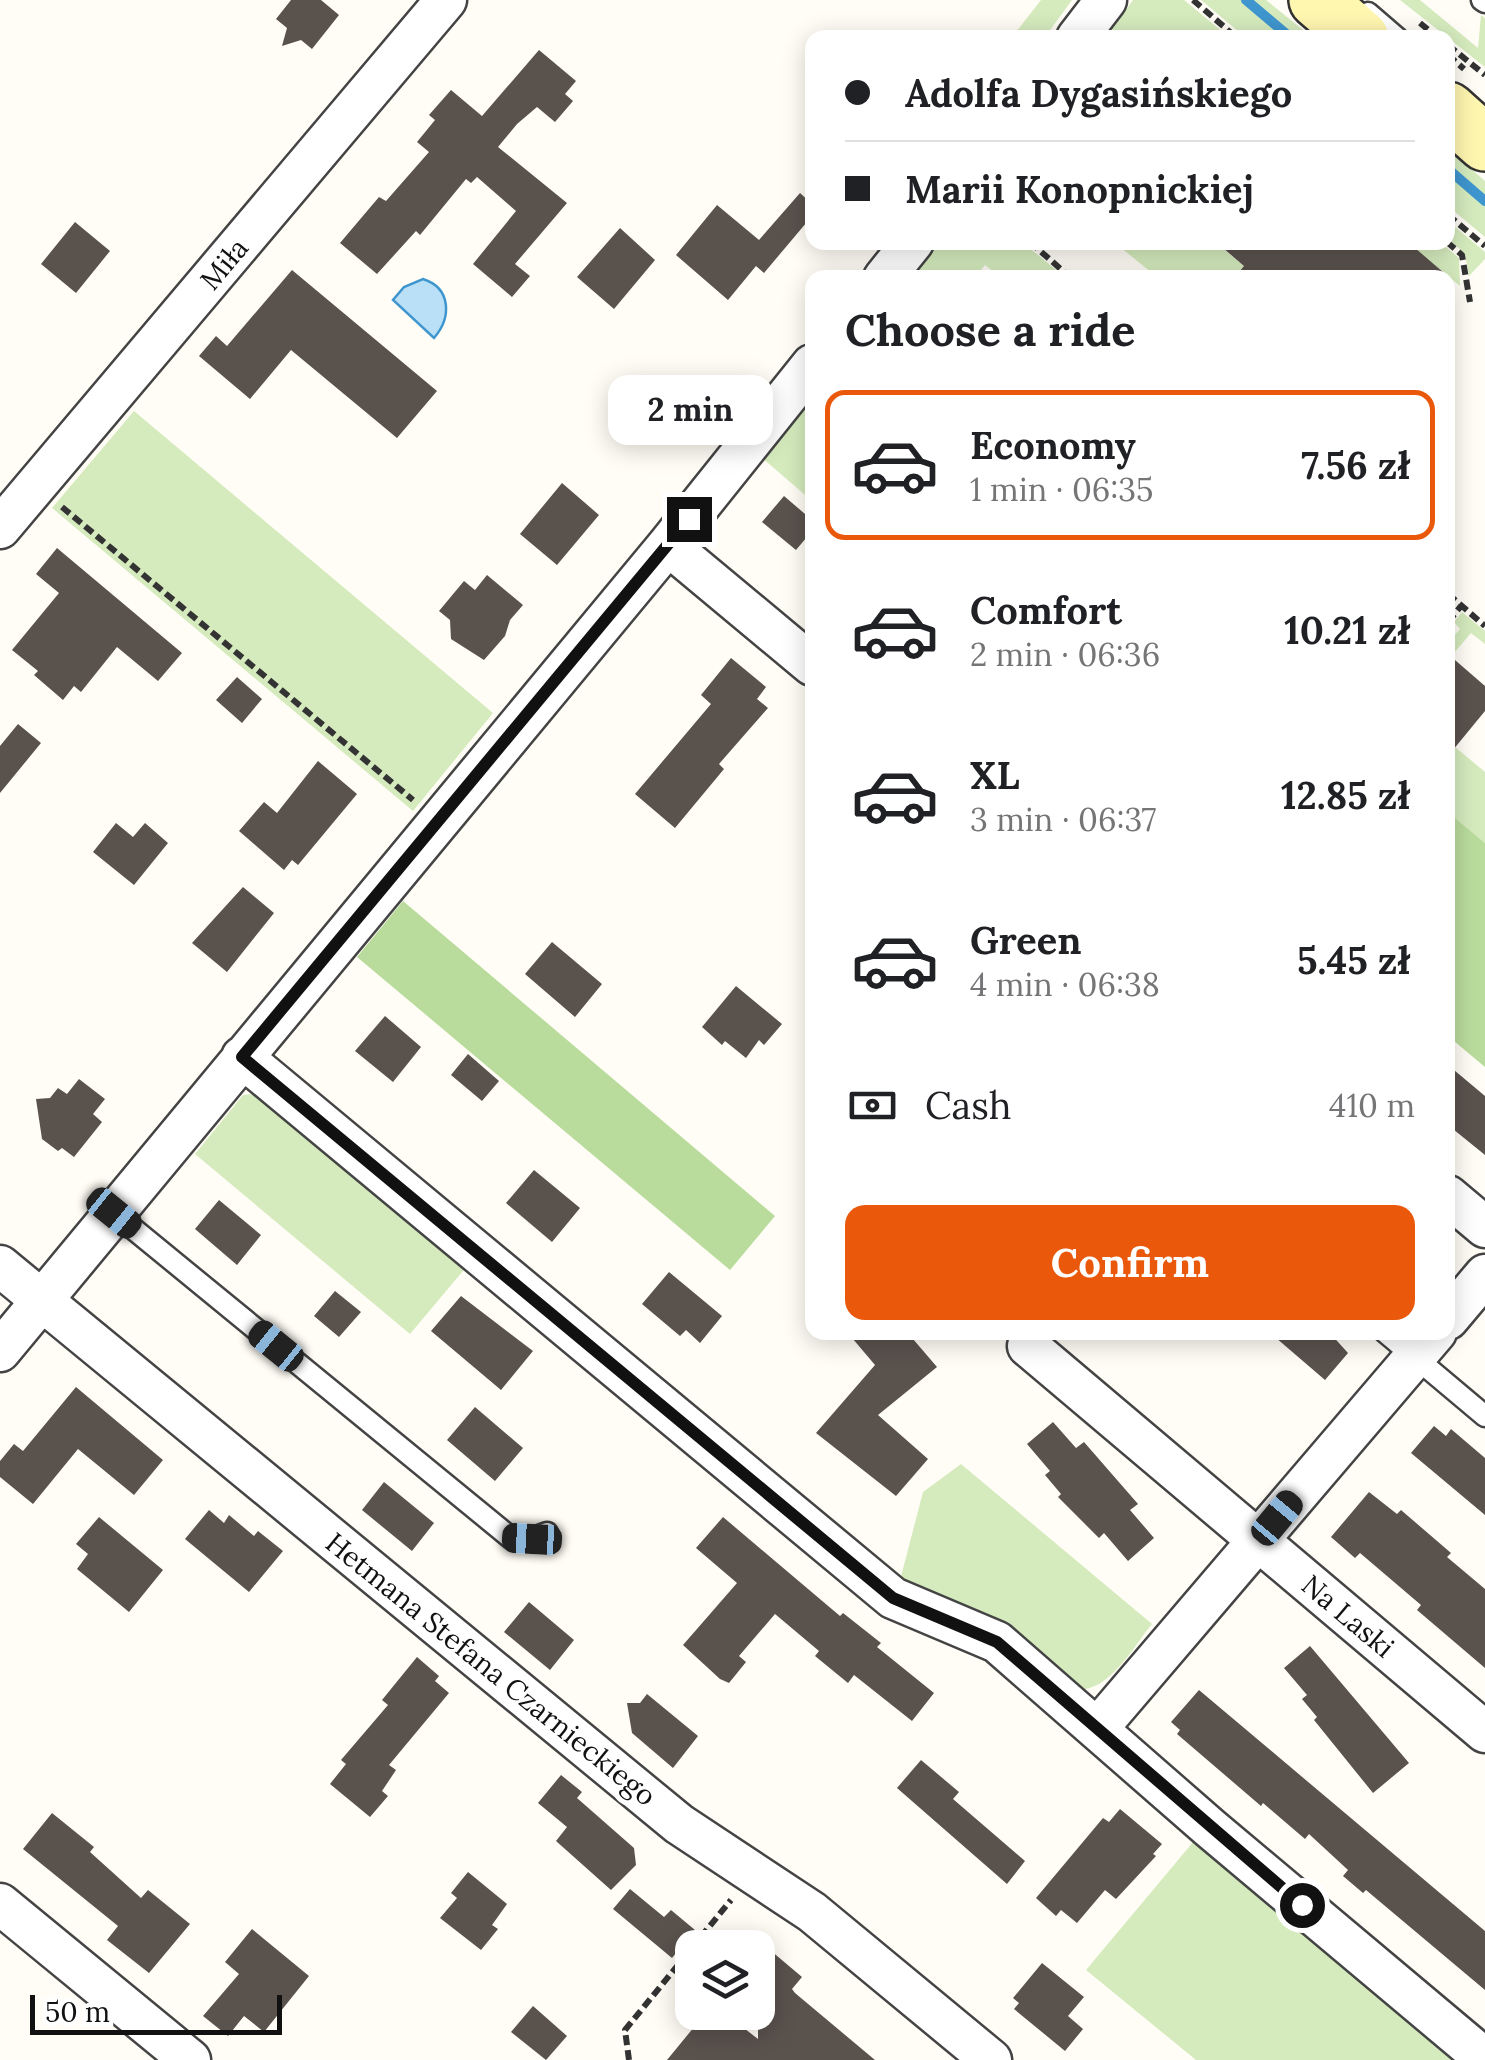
<!DOCTYPE html>
<html lang="en">
<head>
<meta charset="utf-8">
<style>
	:root { --surface:#fff; --page:#f6f6f6; --text:#202124; --muted:#757577; --line:#e0e0e0; --accent:#ea580c }
	body { margin:0; font-family:Lora,serif; background:var(--page); color:var(--text); height:100vh; display:flex; flex-direction:column; font-size:38px; white-space:nowrap }
	* { box-sizing:border-box; margin:0 }
	p { font-size:32px; color:var(--muted) }
	.icon { flex:none; width:55px; height:55px; fill:none; stroke:currentColor; stroke-width:2; stroke-linecap:round; stroke-linejoin:round }
	.map { position:relative; flex:1; overflow:hidden }
	.drawer { position:absolute; left:805px; top:270px; width:650px; height:1070px; display:flex; flex-direction:column; background:var(--surface); border-radius:20px; box-shadow:0 5px 25px #0003 }
	.drawer>* { flex:none }
	.banner { position:absolute; left:805px; top:30px; width:650px; height:220px; border-radius:20px; box-shadow:0 5px 25px #0003; display:grid; align-content:center; height:220px; padding:0 40px; background:var(--surface) }
	.tools { position:absolute; left:675px; top:1930px; display:grid; gap:20px }
	.tools a { display:grid; place-items:center; width:100px; height:100px; border-radius:20px; background:var(--surface); box-shadow:0 5px 25px #0003; font-size:50px }
	.scale { position:absolute; left:30px; bottom:25px; width:252px; box-sizing:border-box; padding-left:10px; border:5px solid #111; border-top:0; font-size:28px; line-height:35px; white-space:nowrap; color:#111; -webkit-text-stroke:8px #fff; paint-order:stroke }
	.end { position:absolute; width:45px; height:45px; margin:-22px; border:12px solid #111; background:#fff; box-shadow:0 0 0 5px #fff }
	.from { border-radius:50% }
	.bubble { position:absolute; height:70px; border-radius:20px; background:var(--surface); box-shadow:0 5px 25px #0003; font-size:32px; font-weight:700; line-height:70px; text-align:center }
	.car { position:absolute; width:30px; height:60px; margin:-30px -15px; border-radius:12px; box-shadow:0 0 8px 2px #0007; background:linear-gradient(#222 24%,#8ab4d8 0 40%,#222 0 76%,#8ab4d8 0 86%,#222 0) }
	.banner b { display:flex; align-items:center; gap:35px; height:95px; font-size:38px }
	.banner b+b { border-top:2px solid var(--line) }
	.banner i { width:25px; height:25px; background:var(--text) }
	ul { padding:0; list-style:none }
	li { display:flex; align-items:center; gap:30px; height:150px; margin:0 20px 15px; padding:0 20px; border:5px solid transparent; border-radius:20px }
	li div { flex:1 }
	li b { display:block; font-size:38px }
	li em { font-style:normal; font-weight:700 }
	li.selected { border-color:var(--accent) }
	li>.icon { width:90px; height:90px; stroke-width:1.5 }
	h2 { padding:0 40px; font-size:45px; line-height:120px }
	.pay { display:flex; align-items:center; gap:25px; height:110px; padding:0 40px; font-size:38px }
	.pay p { margin-inline-start:auto }
	.button { display:flex; gap:20px; margin-top:auto; padding:20px 40px }
	.button a { flex:1; height:115px; border-radius:20px; background:var(--accent); color:#fff; font-size:40px; font-weight:700; line-height:115px; text-align:center }
	.map>svg:first-child { display:block }
</style>
</head>
<body>
<div class="map">
<svg width="1485" height="2060" viewBox="0 0 1485 2060">
	<rect width="100%" height="100%" fill="#fffdf5"/>
	<path fill="#d5ebbd" d="M1041,0h31l-27,37h-33z
		M1133,0h51l45,37h-123z
		M1201,0h65l46,37h-67z
		M1400,0h20l58,48 3,-33 4,3v49z
		M1448,149l37,32v56l-37,-31z
		M1448,221l37,31v7l-16,17 -4,-22 -17,-16z
		M932,242l91,1 42,34h-65l-15,-12 -10,12 -72,1z
		M1115,243h101l28,23 -10,11h-77z
		M1408,243h33l18,15 1,28z
		M812,390v111l-52,-45z
		M134,411l359,302 -80,98 -361,-303z
		M1462,612l23,19v13l-14,-11 -23,27v-27l5,4 7,-8 -6,-7z
		M1455,747l30,25v71l-37,-31v-56z
		M264,1093l204,172 -58,69 -215,-180 48,-59z
		M961,1464l191,160c-19,23 -42,67 -75,66l-179,-102 25,-96z
		M1199,1835l268,225h-271l-110,-90z"/>
	<path fill="#b9dc9c" d="M1448,812l37,31v224l-37,-31z
		M403,901l372,315 -45,54 -373,-313z"/>
	<path fill="#b9e0f7" stroke="#3f96cf" stroke-width="2.5" d="M423,279c28,9 29,38 11,59l-41,-38 11,-13z"/>
	<g fill="none" stroke-linecap="round" stroke-linejoin="round">
		<path stroke="#3f96cf" stroke-width="10" d="M1246,0l45,38
			M1448,169l37,32"/>
	</g>
	<path fill="#5a524d" d="M291,0h30l18,15 -27,34 -11,-9 -19,6 5,-18 -11,-9z
		M539,50l37,31 -11,13 8,7 -18,21 -18,-15 -20,17 -19,23 69,56 -52,61 15,12 -18,21 -39,-33 43,-53 -39,-34 -6,6 -5,-4 -46,56 -4,-4 -39,43 -37,-31 39,-46 7,4 43,-49 -12,-10 18,-22 -6,-5 22,-25 31,26z
		M800,193l12,11v12l-48,57 -8,-7 -28,34 -52,-45 41,-50 42,35z
		M75,222l35,29 -34,42 -35,-29z
		M620,228l35,32 -41,49 -37,-32z
		M1216,242h192l42,36h-216l10,-12z
		M292,270l145,121 -40,47 -106,-88 -41,49 -51,-43 17,-20 11,10z
		M562,483l37,32 -42,50 -37,-31z
		M784,496l28,24v11l-16,19 -34,-28z
		M57,548l125,105 -24,28 -41,-34 -36,45 -7,-6 -11,14 -29,-25 4,-4 -26,-21 47,-57 -23,-19z
		M487,575l36,30 -13,15 -5,16 -21,24 -33,-21 -1,-19 -11,-9 25,-30 11,9z
		M1448,654l37,32v25l-37,45z
		M731,658l35,29 -9,12 11,9 -49,56 5,5 -49,59 -40,-34 76,-90 -10,-9z
		M237,677l25,22 -20,24 -26,-23z
		M18,724l23,19 -41,50v-47z
		M318,761l39,33 -59,71 -6,-5 -8,10 -45,-39 25,-29 13,11z
		M116,823l17,14 12,-14 23,20 -34,42 -41,-33z
		M243,887l31,26 -47,59 -35,-29z
		M552,942l50,42 -27,33 -50,-43z
		M736,986l46,38 -18,21 -5,-5 -13,18 -21,-17 -3,4 -20,-18z
		M385,1016l36,31 -28,35 -38,-31z
		M468,1054l31,27 -17,20 -31,-26z
		M1448,1065l37,31v59l-37,-30z
		M79,1079l26,20 -12,15 9,8 -28,35 -12,-9 -4,3 -16,-12 -6,-40 14,-1 8,-10 9,6z
		M534,1170l46,38 -28,34 -46,-39z
		M219,1200l42,35 -24,30 -42,-36z
		M669,1272l53,44 -22,27 -14,-13 -6,6 -38,-32z
		M335,1291l26,21 -22,25 -25,-21z
		M461,1296l72,55 -32,39 -70,-59z
		M847,1332h60l30,35 -59,48 50,44 -32,37 -80,-63 59,-68z
		M1269,1332h60l19,21 -23,27z
		M76,1387l87,73 -29,35 -56,-46 -45,55 -33,-27v-16l14,-17 9,7z
		M475,1407l48,41 -28,33 -48,-41z
		M1053,1422l23,26 8,-6 54,62 -8,6 24,28 -26,23 -24,-28 -5,5 -41,-41 3,-3 -16,-19 5,-4 -23,-27z
		M1434,1426l12,10 5,-7 34,29v57l-74,-62z
		M384,1482l50,41 -22,28 -50,-41z
		M1369,1492l28,22 4,-4 50,43 -4,4 38,32v79l-68,-58 4,-5 -61,-52 -5,5 -24,-21z
		M209,1510l15,13 5,-8 25,21 4,-5 25,20 -34,41 -64,-53z
		M99,1517l64,53 -34,42 -52,-43 11,-15 -12,-10z
		M723,1517l117,99 3,-3 38,30 -4,4 57,46 -22,28 -58,-46 -6,8 -33,-27 4,-5 -44,-37 -36,42 7,6 -17,21 -9,-4 -37,-34 54,-62 -41,-35z
		M529,1602l45,38 -24,30 -46,-38z
		M1310,1646l99,117 -36,30 -59,-73 3,-3 -15,-18 5,-4 -23,-27z
		M417,1657l22,19 -4,5 14,12 -60,72 7,5 -14,21 6,5 -18,21 -40,-33 16,-20 -5,-4 47,-55 -6,-5z
		M1199,1690l286,241v59l-119,-100 -3,3 -20,-17 5,-6 -39,-36 -4,5 -42,-36 -2,3 -84,-72 3,-4 -9,-8z
		M647,1694l51,42 -25,32 -41,-35 -5,-30h13z
		M921,1760l38,32 -6,7 72,62 -18,23 -110,-96z
		M561,1775l21,17 -5,6 57,50 2,17 -25,25 -55,-49 11,-14 -29,-24z
		M1120,1809l42,35 -9,10 3,2 -40,43 -11,-9 -28,33 -16,-13 -5,6 -20,-18 67,-80 6,4z
		M52,1813l42,34 -4,5 51,46 7,-8 42,34 -41,49 -42,-33 11,-14 -95,-77z
		M468,1872l39,32 -15,21 6,4 -17,21 -41,-32 17,-20 -6,-5z
		M630,1889l34,28 7,-7 24,20 -23,28 -59,-49z
		M252,1929l57,47 -45,56 -20,-16 -16,20 -25,-20 36,-42 -14,-12z
		M758,1940l44,37 -10,12 3,4 80,67h-208l32,-39 4,4 9,-12 10,8 5,-6 31,24z
		M1042,1963l42,34 -16,19 15,13 -18,22 -51,-42 5,-6 -6,-5z
		M533,2006l34,30 -21,24 -35,-28z"/>
	<g fill="none" stroke-linecap="round" stroke-linejoin="round">
		<g stroke="#444" stroke-width="25">
			<path id="service" d="M1482,0l3,2
				M1368,13l29,25
				M114,1213l397,325 20,1 16,-6
				M1385,1332l100,84"/>
		</g>
		<g stroke="#444" stroke-width="45">
			<path id="minor" d="M1077,38l29,-38
				M884,278l29,-36
				M0,528l446,-528
				M668,545l144,120
				M242,1057l651,541 104,44 213,186 275,231
				M1448,1196l37,31
				M0,1266l679,558 133,88 179,148
				M1448,1319l37,-44
				M1028,1346l457,386
				M0,1351l668,-806 144,-180
				M1097,1729l339,-397
				M0,1904l190,156"/>
		</g>
		<g stroke="#333" stroke-width="60">
			<path id="secondary" d="M1317,0l44,38
				M1448,110l37,33"/>
		</g>
		<path stroke="#333" stroke-width="6" stroke-dasharray="10 5" stroke-linecap="butt" d="M1193,0l44,38
			M1420,23l18,15
			M1448,45l37,30
			M1448,55l16,14
			M1448,215l37,31
			M1030,242l41,36
			M1447,242l15,13 8,47
			M62,507l351,293
			M1448,594l37,32
			M1448,622l13,-16
			M629,2060l-4,-30 106,-130"/>
		<use href="#service" stroke="#fff" stroke-width="20"/>
		<use href="#minor" stroke="#fff" stroke-width="40"/>
		<use href="#secondary" stroke="#fff6b0" stroke-width="55"/>
	</g>
	<g fill="none" stroke-linecap="round" stroke-linejoin="round">
		<path stroke="#111" stroke-width="12" d="M689,519l-447,538 651,541 104,44 305,263"/>
	</g>
	<g text-anchor="middle" dominant-baseline="central" stroke-width="10" stroke-linejoin="round" paint-order="stroke">
		<g font-size="28" fill="#111" stroke="#fff">
			<text transform="translate(224 264) rotate(-50)">Miła</text>
			<text transform="translate(1348 1616) rotate(40)">Na Laski</text>
			<text transform="translate(491 1669) rotate(39)">Hetmana Stefana Czarnieckiego</text>
		</g>
	</g>
</svg>
<div class="tools">
<a><svg class="icon" aria-label="layers" viewBox="0 0 24 24"><path d="M12 4l9 5-9 5-9-5zM3 14l9 5 9-5"/></svg></a>
</div>
<div class="scale">50 m</div>
<i class="end from" style="left:1302px;top:1905px"></i>
<i class="end" style="left:689px;top:519px"></i>
<div class="bubble" style="left:608px;top:375px;width:165px">2 min</div>
<i class="car" style="left:114px;top:1213px;rotate:129deg"></i>
<i class="car" style="left:276px;top:1346px;rotate:309deg"></i>
<i class="car" style="left:1277px;top:1518px;rotate:40deg"></i>
<i class="car" style="left:532px;top:1539px;rotate:273deg"></i>
<div class="banner">
<b><i class="from"></i>Adolfa Dygasińskiego</b>
<b><i></i>Marii Konopnickiej</b>
</div>
<section class="drawer">
<h2>Choose a ride</h2>
<ul>
<li class="selected"><svg class="icon" aria-label="car" viewBox="0 0 24 24"><path d="M5 17H2v-5l4-1 3-4h7l3 4 3 1v5h-3M9 17h6M6 11h13"/><circle cx="7" cy="17" r="2"/><circle cx="17" cy="17" r="2"/></svg><div><b>Economy</b><p>1 min · 06:35</p></div><em>7.56 zł</em></li>
<li><svg class="icon" aria-label="car" viewBox="0 0 24 24"><path d="M5 17H2v-5l4-1 3-4h7l3 4 3 1v5h-3M9 17h6M6 11h13"/><circle cx="7" cy="17" r="2"/><circle cx="17" cy="17" r="2"/></svg><div><b>Comfort</b><p>2 min · 06:36</p></div><em>10.21 zł</em></li>
<li><svg class="icon" aria-label="car" viewBox="0 0 24 24"><path d="M5 17H2v-5l4-1 3-4h7l3 4 3 1v5h-3M9 17h6M6 11h13"/><circle cx="7" cy="17" r="2"/><circle cx="17" cy="17" r="2"/></svg><div><b>XL</b><p>3 min · 06:37</p></div><em>12.85 zł</em></li>
<li><svg class="icon" aria-label="car" viewBox="0 0 24 24"><path d="M5 17H2v-5l4-1 3-4h7l3 4 3 1v5h-3M9 17h6M6 11h13"/><circle cx="7" cy="17" r="2"/><circle cx="17" cy="17" r="2"/></svg><div><b>Green</b><p>4 min · 06:38</p></div><em>5.45 zł</em></li>
</ul>
<div class="pay"><svg class="icon" aria-label="cash" viewBox="0 0 24 24"><path d="M3 7h18v10H3z"/><circle cx="12" cy="12" r="2"/></svg>Cash<p>410 m</p></div>
<div class="button"><a>Confirm</a></div>
</section>
</div>
</body>
</html>
